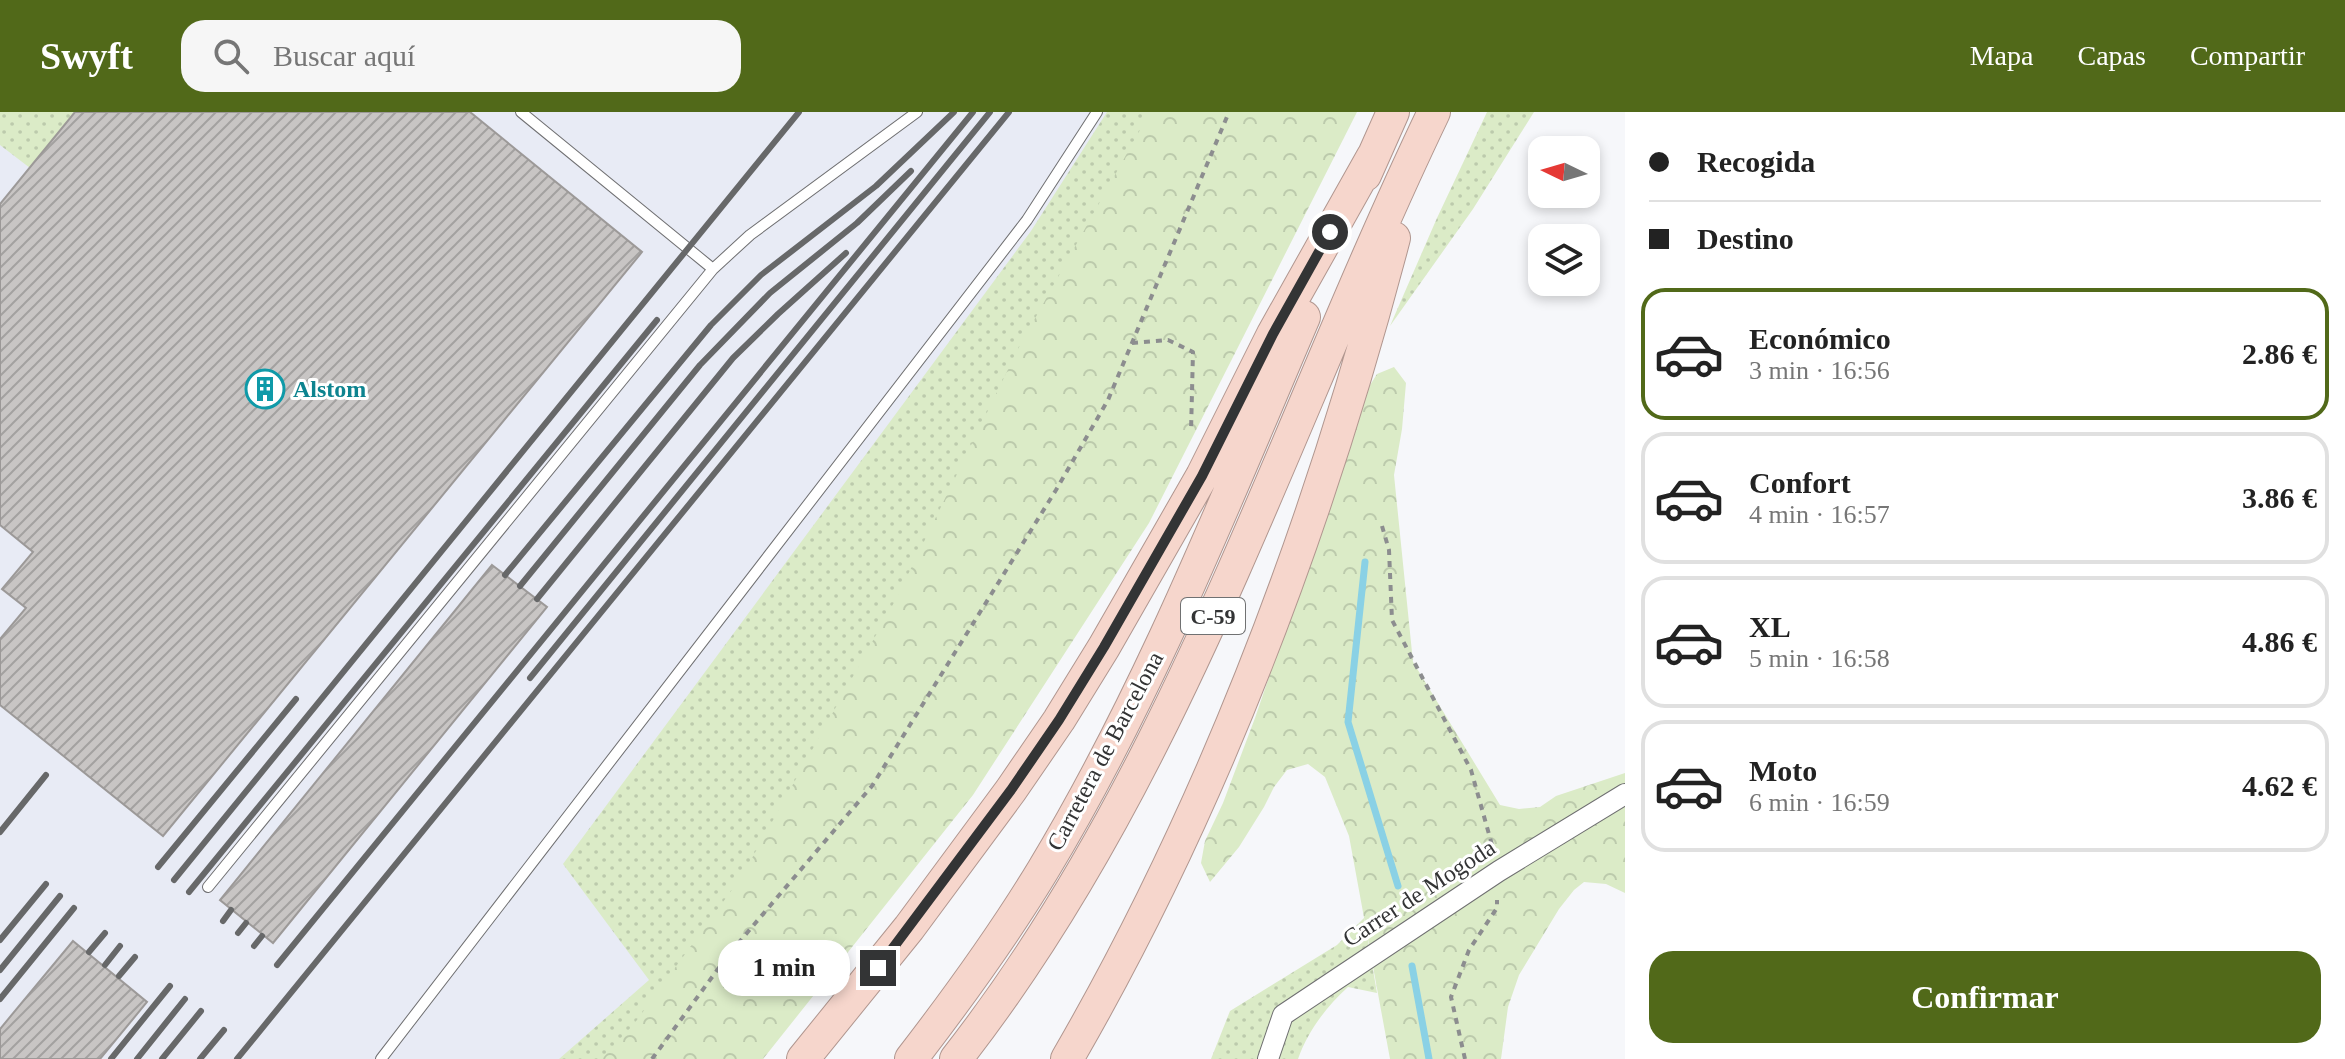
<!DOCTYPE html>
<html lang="es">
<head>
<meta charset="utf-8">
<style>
	:root { --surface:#fff; --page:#f6f6f6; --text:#222; --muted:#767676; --line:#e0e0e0; --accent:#516919 }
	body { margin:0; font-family:Georgia,serif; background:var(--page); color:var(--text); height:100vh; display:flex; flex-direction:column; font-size:30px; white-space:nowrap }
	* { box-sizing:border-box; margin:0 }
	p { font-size:26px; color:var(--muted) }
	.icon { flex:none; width:44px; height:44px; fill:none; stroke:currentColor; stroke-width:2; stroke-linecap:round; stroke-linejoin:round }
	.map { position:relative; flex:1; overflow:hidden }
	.side { display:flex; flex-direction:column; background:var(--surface); width:720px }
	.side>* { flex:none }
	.hud { display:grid; align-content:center; height:176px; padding:0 24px; background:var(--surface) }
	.needle { width:52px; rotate:275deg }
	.tools { position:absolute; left:1528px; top:24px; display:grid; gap:16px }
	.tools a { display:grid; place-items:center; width:72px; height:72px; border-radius:16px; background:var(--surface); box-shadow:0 4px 12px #0003; font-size:40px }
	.end { position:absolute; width:36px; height:36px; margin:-18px; border:10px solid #333435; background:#fff; box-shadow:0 0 0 4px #fff }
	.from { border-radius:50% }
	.bubble { position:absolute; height:56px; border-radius:24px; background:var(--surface); box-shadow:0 4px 12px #0003; font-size:26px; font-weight:600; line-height:56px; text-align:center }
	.hud b { display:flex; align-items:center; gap:28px; height:76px; font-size:30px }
	.hud b+b { border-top:2px solid var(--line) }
	.hud i { width:20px; height:20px; background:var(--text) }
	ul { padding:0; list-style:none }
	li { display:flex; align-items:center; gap:24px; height:132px; margin:0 16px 12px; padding:0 8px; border:4px solid var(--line); border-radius:24px }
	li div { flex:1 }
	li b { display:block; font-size:30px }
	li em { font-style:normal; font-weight:600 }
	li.active { border-color:var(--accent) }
	li>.icon { width:72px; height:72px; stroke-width:1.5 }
	.cta { display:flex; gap:16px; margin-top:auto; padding:16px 24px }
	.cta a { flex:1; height:92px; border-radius:24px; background:var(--accent); color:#fff; font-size:32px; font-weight:600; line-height:92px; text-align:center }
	header { display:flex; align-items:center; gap:48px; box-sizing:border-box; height:112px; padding:0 40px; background:var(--accent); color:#fff }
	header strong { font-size:38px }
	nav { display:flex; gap:44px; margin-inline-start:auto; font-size:28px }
	.search { width:560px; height:72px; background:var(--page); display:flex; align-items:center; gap:20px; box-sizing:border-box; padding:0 28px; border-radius:24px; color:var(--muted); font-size:30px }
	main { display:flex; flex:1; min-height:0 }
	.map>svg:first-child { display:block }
</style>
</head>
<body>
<header>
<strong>Swyft</strong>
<div class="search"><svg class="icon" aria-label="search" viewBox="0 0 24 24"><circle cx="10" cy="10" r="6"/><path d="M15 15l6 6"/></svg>Buscar aquí</div>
<nav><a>Mapa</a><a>Capas</a><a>Compartir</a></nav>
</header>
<main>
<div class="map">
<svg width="1625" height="947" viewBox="0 0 1625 947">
	<defs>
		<pattern id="grass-dots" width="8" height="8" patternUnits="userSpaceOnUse" patternTransform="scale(2)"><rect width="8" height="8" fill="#dbebc7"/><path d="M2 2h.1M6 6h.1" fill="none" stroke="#bccaac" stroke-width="1.8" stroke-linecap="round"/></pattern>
		<pattern id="forest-crowns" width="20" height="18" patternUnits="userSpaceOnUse" patternTransform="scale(2)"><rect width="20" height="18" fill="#dbebc7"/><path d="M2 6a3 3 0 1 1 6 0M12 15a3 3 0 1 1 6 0" fill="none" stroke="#bccaac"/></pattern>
		<pattern id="building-hatch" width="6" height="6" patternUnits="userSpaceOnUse" patternTransform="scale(2)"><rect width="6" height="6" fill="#c8c5c4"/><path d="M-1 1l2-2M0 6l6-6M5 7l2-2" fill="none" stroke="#a3a1a0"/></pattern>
	</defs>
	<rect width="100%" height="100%" fill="#f6f7fa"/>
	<path fill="#e8ebf5" d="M0,0h1165l-550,947h-615z"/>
	<path fill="url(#grass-dots)" d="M0,0h75l-45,56 -30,-23z
		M1107,0h58l-316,609 -152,240 -82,98h-56l90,-79 -86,-116 468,-633z
		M1487,0h47l-61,97 -83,117 47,-108z
		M1364,806l13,75 -29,-6c-22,20 -40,44 -50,72h-87l19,-48 107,-66z"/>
	<path fill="url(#forest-crowns)" d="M1150,0h207l-208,411 -176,272 -210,264h-161l32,-35 108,-148 154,-277 122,-250z
		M1394,255l12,16 -4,46 -8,46 19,187 87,143 19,4 21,-2 16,-11 69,-23v120l-19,-9 -22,-2 -10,8 -15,19 -40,66 -11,32 -7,52h-111l-41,-223 -24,-59 -17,-13 -21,6 -13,17 -10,20 -25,40 -29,35 -9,-19 4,-22 18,-38 32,-85 112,-328 10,-16z"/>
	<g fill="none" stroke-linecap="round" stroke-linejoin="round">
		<path stroke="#8ad1e5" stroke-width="7" d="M1365,450l-17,160 50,164
			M1412,854l17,93"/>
	</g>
	<path fill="url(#building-hatch)" stroke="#9c9998" stroke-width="2" d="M75,0h395l172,140 -479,584 -163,-131v-66l26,-31 -24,-19 31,-37 -33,-27v-321z
		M492,453l55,42 -274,336 -53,-43z
		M73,829l74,61 -47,57h-100v-30z"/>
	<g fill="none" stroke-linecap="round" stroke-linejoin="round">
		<g stroke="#6f6f71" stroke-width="12">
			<path id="service" d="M521,0l192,157 37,-34 167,-123
				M208,775l505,-618
				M381,947l646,-839 70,-108"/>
		</g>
		<g stroke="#6f6f71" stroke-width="22">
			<path id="minor" d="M1268,947l15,-44 216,-144 126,-77"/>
		</g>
		<g stroke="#b0968f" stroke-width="34">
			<path id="trunk" d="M1365,63l28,-63
				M803,947l106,-131 102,-138 48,-70 45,-73 98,-171 71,-142 100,-178
				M911,947c47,-61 92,-123 132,-189 105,-174 181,-366 261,-553
				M956,947c221,-282 325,-628 478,-947
				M1067,947c149,-257 252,-535 327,-821"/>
		</g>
		<path stroke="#8c8d8f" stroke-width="4" stroke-dasharray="6 6" stroke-linecap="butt" d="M1132,231l36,-3 25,12 -2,80
			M1382,414l7,24 3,70 79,150 23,82
			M652,947l77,-105 143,-168 184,-296 52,-90 121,-288
			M1465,947l-14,-62 18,-47 28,-42v-8"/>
		<use href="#service" stroke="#fff" stroke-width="10"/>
		<use href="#minor" stroke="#fff" stroke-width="20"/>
		<use href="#trunk" stroke="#f6d6cc" stroke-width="32"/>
		<path stroke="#676869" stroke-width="6" d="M505,463l206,-250 50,-50 115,-89 78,-74
			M520,474l180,-221 70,-72 87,-70 54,-52
			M537,487l196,-241 45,-44 68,-61
			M530,566l460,-566
			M0,720l46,-57
			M158,755l138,-168
			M174,768l625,-768
			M189,780l468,-572
			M223,809l8,-11
			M238,821l8,-10
			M0,828l46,-56
			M254,834l8,-10
			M89,840l16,-19
			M105,853l15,-19
			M277,853l696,-853
			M0,858l60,-74
			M119,864l16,-19
			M0,887l74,-91
			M111,947l59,-73
			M137,947l48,-60
			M162,947l39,-48
			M200,947l24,-29
			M237,947l772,-947"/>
	</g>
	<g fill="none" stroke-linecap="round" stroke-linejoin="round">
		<path stroke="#333435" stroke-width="10" d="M878,856l133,-178 48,-70 45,-73 98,-171 71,-142 57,-102"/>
	</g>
	<defs>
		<g id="building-ring" transform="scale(2)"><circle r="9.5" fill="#fff" stroke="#0f9aa8" stroke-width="1.5"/><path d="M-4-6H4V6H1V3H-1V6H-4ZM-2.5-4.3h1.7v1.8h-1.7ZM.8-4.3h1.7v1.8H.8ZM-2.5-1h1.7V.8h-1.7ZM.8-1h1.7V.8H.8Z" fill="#0f9aa8"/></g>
	</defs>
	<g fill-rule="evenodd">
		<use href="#building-ring" x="265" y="277"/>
	</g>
	<g text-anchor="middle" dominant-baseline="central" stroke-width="6" stroke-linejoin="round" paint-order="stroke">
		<rect fill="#fff" stroke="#707172" stroke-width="2" x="1181" y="486" width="64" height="36" rx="6"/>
		<g font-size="22" font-weight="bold" fill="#333435">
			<text x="1213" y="504">C-59</text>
		</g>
		<g font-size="24" font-weight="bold" fill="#0d838f" stroke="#fff" text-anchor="start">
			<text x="293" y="277">Alstom</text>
		</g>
		<g font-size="24" fill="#333435" stroke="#fff">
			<text transform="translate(1105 639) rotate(-62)">Carretera de Barcelona</text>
			<text transform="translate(1419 781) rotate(-33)">Carrer de Mogoda</text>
		</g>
	</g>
</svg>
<div class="tools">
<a><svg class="needle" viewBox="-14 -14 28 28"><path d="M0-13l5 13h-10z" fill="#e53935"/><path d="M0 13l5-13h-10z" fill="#767676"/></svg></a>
<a><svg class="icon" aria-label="layers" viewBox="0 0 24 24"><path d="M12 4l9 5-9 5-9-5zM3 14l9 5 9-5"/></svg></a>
</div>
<i class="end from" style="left:1330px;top:120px"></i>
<i class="end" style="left:878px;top:856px"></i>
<div class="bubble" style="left:718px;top:828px;width:132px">1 min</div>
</div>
<section class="side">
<div class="hud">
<b><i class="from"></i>Recogida</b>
<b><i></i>Destino</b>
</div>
<ul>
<li class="active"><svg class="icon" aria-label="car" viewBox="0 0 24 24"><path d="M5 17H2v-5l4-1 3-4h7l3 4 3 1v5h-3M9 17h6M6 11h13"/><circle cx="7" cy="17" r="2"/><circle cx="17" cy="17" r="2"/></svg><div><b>Económico</b><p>3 min · 16:56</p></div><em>2.86 €</em></li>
<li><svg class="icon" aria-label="car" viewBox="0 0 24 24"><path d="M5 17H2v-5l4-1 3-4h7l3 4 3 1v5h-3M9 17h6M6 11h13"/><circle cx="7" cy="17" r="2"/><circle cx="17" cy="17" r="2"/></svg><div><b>Confort</b><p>4 min · 16:57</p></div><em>3.86 €</em></li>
<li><svg class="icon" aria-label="car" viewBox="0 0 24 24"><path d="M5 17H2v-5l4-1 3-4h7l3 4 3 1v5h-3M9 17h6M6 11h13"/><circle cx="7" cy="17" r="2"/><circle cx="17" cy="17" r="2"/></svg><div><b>XL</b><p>5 min · 16:58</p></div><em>4.86 €</em></li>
<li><svg class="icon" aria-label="car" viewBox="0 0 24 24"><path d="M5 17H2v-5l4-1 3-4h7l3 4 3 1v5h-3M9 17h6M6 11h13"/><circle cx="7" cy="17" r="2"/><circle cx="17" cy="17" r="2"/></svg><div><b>Moto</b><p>6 min · 16:59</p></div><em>4.62 €</em></li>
</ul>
<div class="cta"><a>Confirmar</a></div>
</section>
</main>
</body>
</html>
